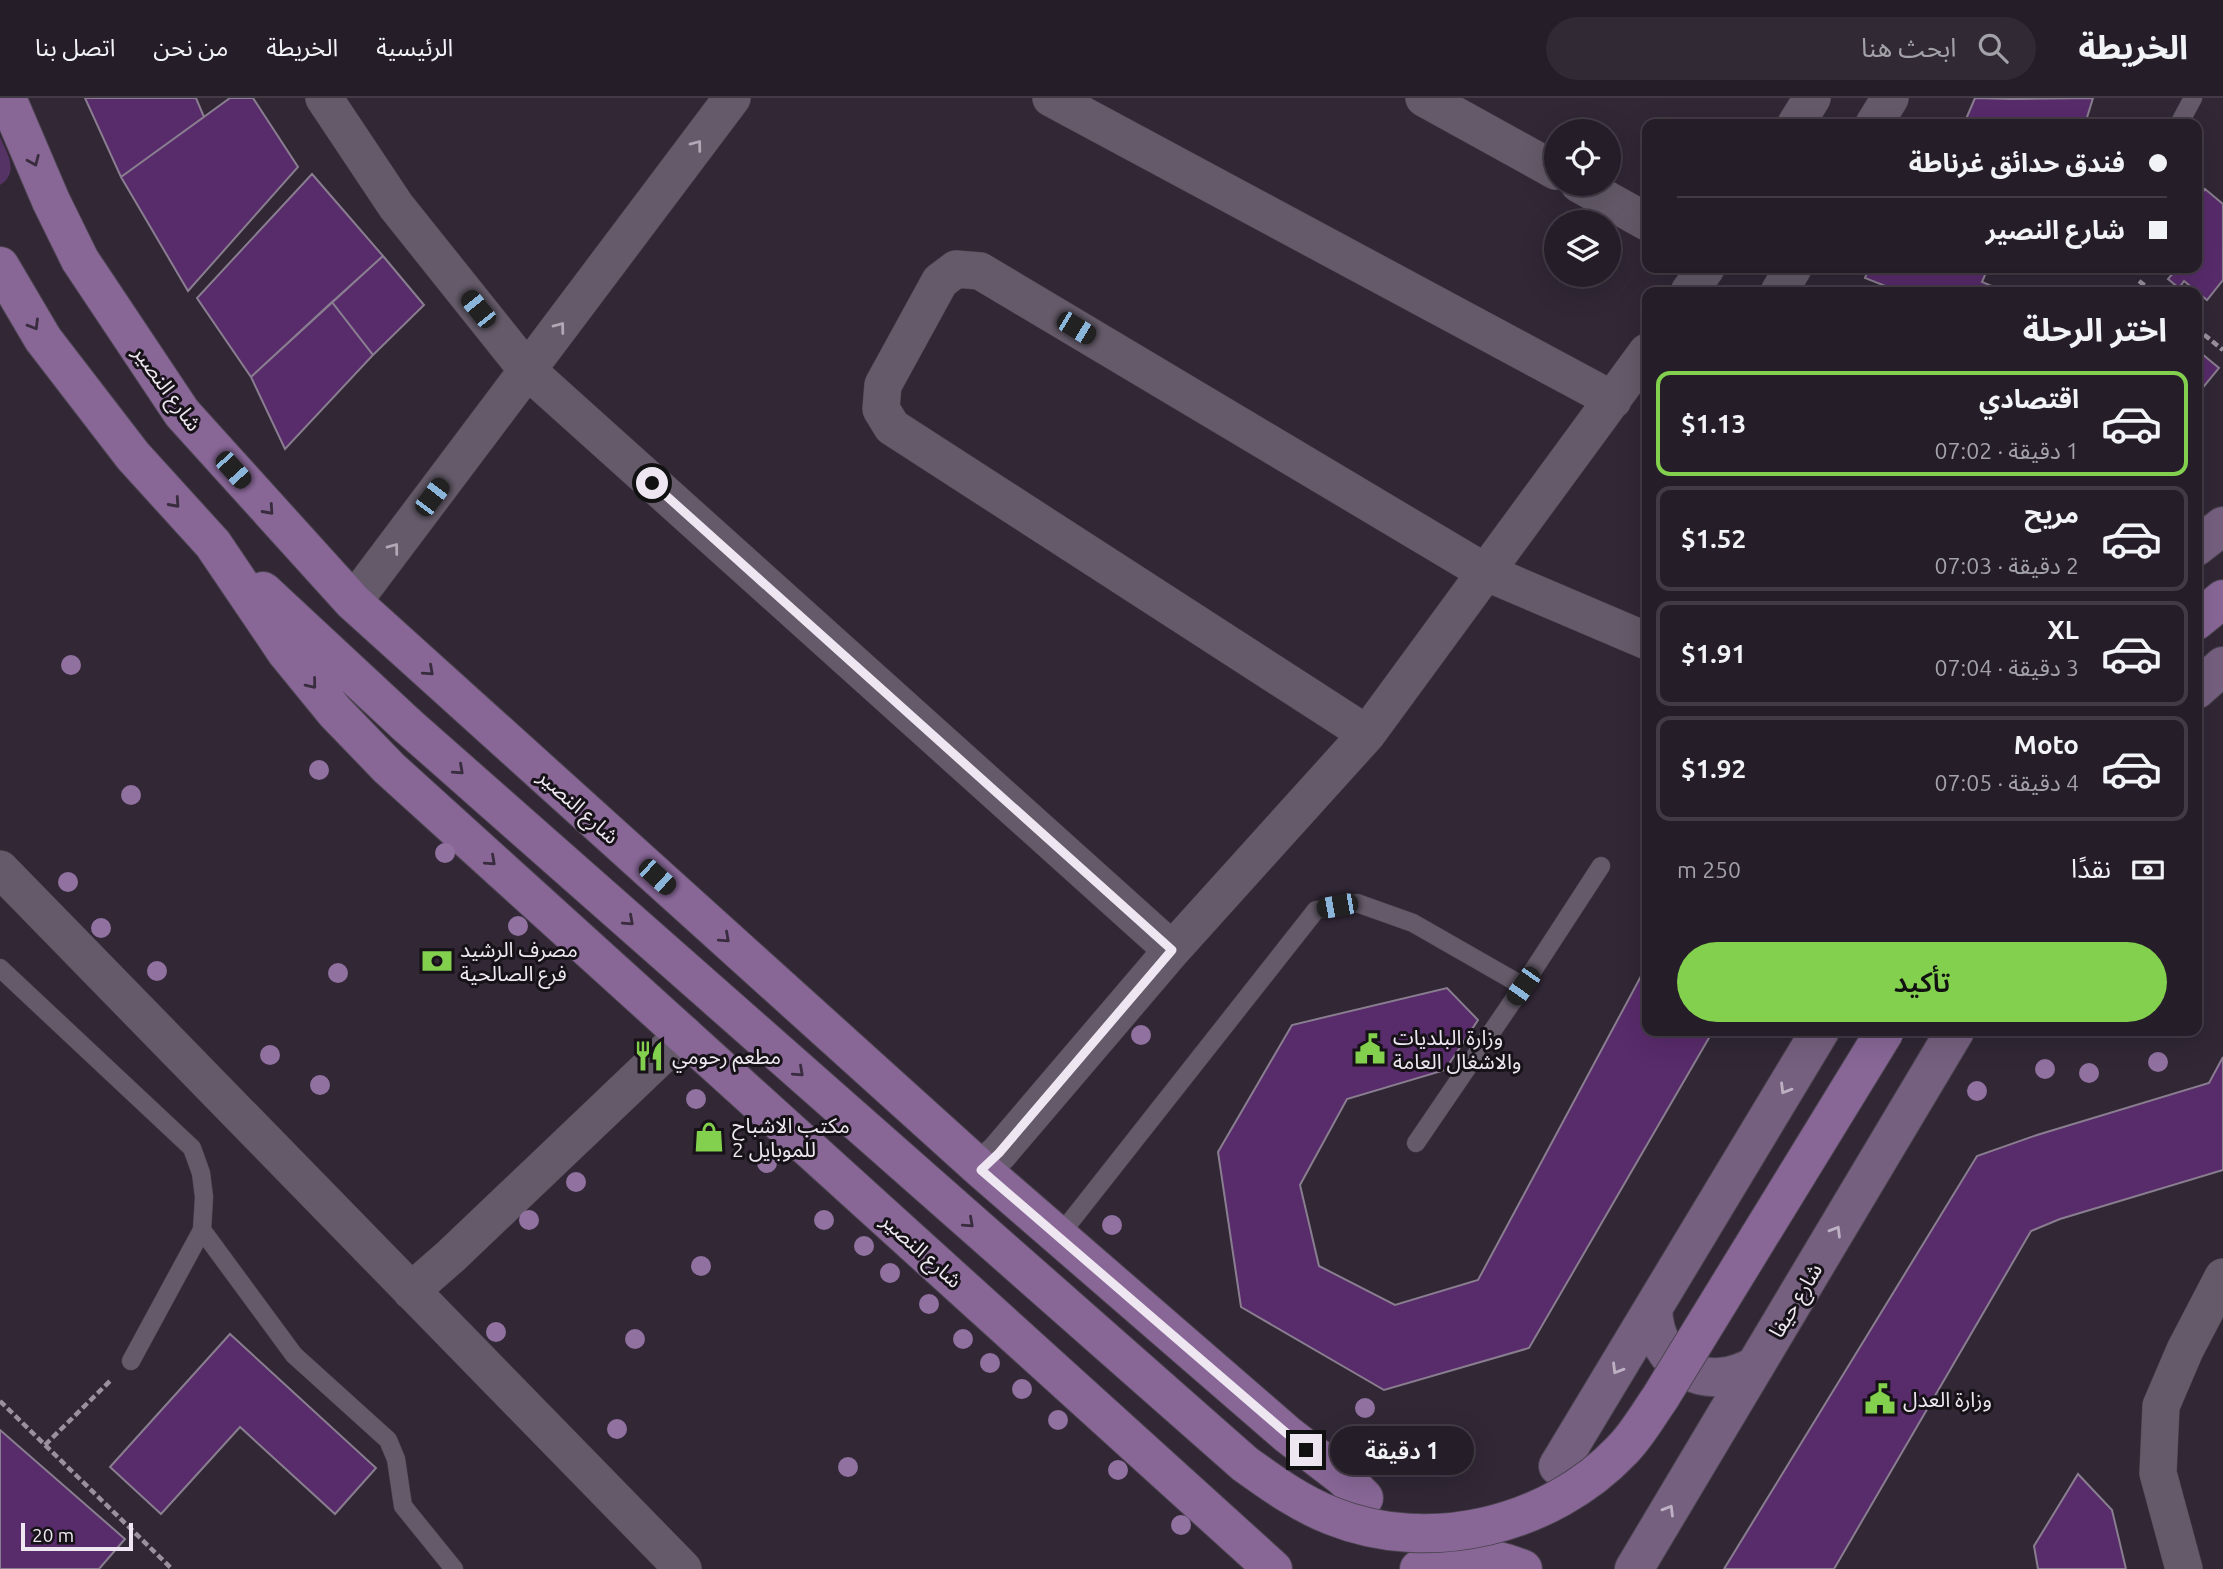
<!DOCTYPE html>
<html lang="ar">
<head>
<meta charset="utf-8">
<style>
	:root { --surface:#251d28; --page:#312a34; --text:#f1f3f6; --muted:#a3a2a8; --line:#423b45; --accent:#83d04e }
	body { margin:0; font-family:Ubuntu,"Noto Sans Arabic",sans-serif; background:var(--page); color:var(--text); direction:rtl; height:100vh; display:flex; flex-direction:column; font-size:26px; white-space:nowrap }
	* { box-sizing:border-box; margin:0 }
	p { font-size:23px; color:var(--muted) }
	.icon { flex:none; width:38px; height:38px; fill:none; stroke:currentColor; stroke-width:2; stroke-linecap:round; stroke-linejoin:round }
	.map { position:relative; flex:1; overflow:hidden; direction:ltr }
	.panel { position:absolute; left:1642px; top:189px; width:560px; height:749px; display:flex; flex-direction:column; background:var(--surface); border-radius:14px; box-shadow:0 7px 28px #0002,0 0 0 2px var(--line); direction:rtl }
	.panel>* { flex:none }
	.hud { position:absolute; left:1642px; top:21px; width:560px; height:154px; border-radius:14px; box-shadow:0 7px 28px #0002,0 0 0 2px var(--line); direction:rtl; display:grid; align-content:center; height:154px; padding:0 35px; background:var(--surface) }
	.tools { position:absolute; left:1544px; top:21px; display:grid; gap:14px }
	.tools a { display:grid; place-items:center; width:77px; height:77px; border-radius:50%; background:var(--surface); box-shadow:0 7px 28px #0002,0 0 0 2px var(--line); font-size:35px }
	.scale { position:absolute; left:21px; bottom:18px; width:112px; box-sizing:border-box; padding-left:7px; border:4px solid #eee7f1; border-top:0; font-size:19px; line-height:24px; white-space:nowrap; color:#eee7f1; -webkit-text-stroke:5px #161218; paint-order:stroke }
	.end { position:absolute; width:32px; height:32px; margin:-16px; border:9px solid #eee7f1; background:#111; box-shadow:0 0 0 4px #111 }
	.from { border-radius:50% }
	.bubble { position:absolute; height:49px; border-radius:24px; background:var(--surface); box-shadow:0 7px 28px #0002,0 0 0 2px var(--line); font-size:23px; font-weight:600; line-height:49px; text-align:center; direction:rtl }
	.car { position:absolute; width:21px; height:42px; margin:-21px -10px; border-radius:9px; box-shadow:0 0 5px 2px #0007; background:linear-gradient(#222 24%,#8ab4d8 0 40%,#222 0 76%,#8ab4d8 0 86%,#222 0) }
	.hud b { display:flex; align-items:center; gap:24px; height:66px; font-size:26px }
	.hud b+b { border-top:2px solid var(--line) }
	.hud i { width:18px; height:18px; background:var(--text) }
	ul { padding:0; list-style:none }
	li { display:flex; align-items:center; gap:21px; height:105px; margin:0 14px 10px; padding:0 21px; border:4px solid var(--line); border-radius:14px }
	li div { flex:1 }
	li b { display:block; font-size:26px }
	li em { font-style:normal; font-weight:600 }
	li.selected { border-color:var(--accent) }
	li>.icon { width:63px; height:63px; stroke-width:1.5 }
	h2 { padding:0 35px; font-size:32px; line-height:84px }
	.pay { display:flex; align-items:center; gap:18px; height:77px; padding:0 35px; font-size:26px }
	.pay p { margin-inline-start:auto }
	.primary-button { display:flex; gap:14px; margin-top:auto; padding:14px 35px }
	.primary-button a { flex:1; height:80px; border-radius:42px; background:var(--accent); color:#111; font-size:28px; font-weight:600; line-height:80px; text-align:center }
	header { display:flex; align-items:center; gap:42px; box-sizing:border-box; height:98px; padding:0 35px; background:var(--surface); border-bottom:2px solid var(--line) }
	header strong { font-size:33px }
	nav { display:flex; gap:38px; margin-inline-start:auto; font-size:24px }
	.search { width:490px; height:63px; background:var(--page); display:flex; align-items:center; gap:18px; box-sizing:border-box; padding:0 24px; border-radius:38px; color:var(--muted); font-size:26px }
	.map>svg:first-child { display:block }
</style>
</head>
<body>
<header>
<strong>الخريطة</strong>
<div class="search"><svg class="icon" aria-label="search" viewBox="0 0 24 24"><circle cx="10" cy="10" r="6"/><path d="M15 15l6 6"/></svg>ابحث هنا</div>
<nav><a>الرئيسية</a><a>الخريطة</a><a>من نحن</a><a>اتصل بنا</a></nav>
</header>
<div class="map">
<svg width="2223" height="1471" viewBox="0 0 2223 1471">
	<rect width="100%" height="100%" fill="#312735"/>
	<path fill="#553365" d="M0,39c7,16 20,36 0,48z"/>
	<path fill="#582b6b" stroke="#897e8f" stroke-width="2" d="M85,0h111l8,19 -83,60z
		M230,0h23l45,69 -110,124 -67,-114z
		M1975,0l37,1 81,-1 -8,26h-106l-13,-5z
		M312,76l71,82 -132,121 -54,-79z
		M2205,91l18,15v76l-16,20 -23,-19 -5,7 -11,-9 6,-7 -6,-4h28v-68z
		M383,158l41,49 -51,50 -41,-53z
		M1869,170h119l-6,14 24,10h-115l2,-3 -28,-11z
		M332,204l41,53 -88,94 -34,-72z
		M2196,251l23,19 -23,28z
		M1647,867v66h66l-184,317 -145,42 -143,-83 -23,-155 74,-127 155,-37 31,32 -33,50 -98,29 -47,86 19,81 76,39 83,-25z
		M2223,959v113l-163,49 -29,12 -197,338h-110l253,-413 60,-21 172,-52z
		M230,1236l146,134 -41,46 -95,-87 -79,87 -51,-47z
		M0,1332l125,109 -26,30h-99z
		M2078,1376l34,36 14,59h-88l-4,-23z"/>
	<g fill="none" stroke-linecap="round" stroke-linejoin="round">
		<g stroke="#4c4450" stroke-width="19">
			<path id="lane" d="M2179,26l14,-26
				M0,870l192,180 9,25 3,24 -2,33 -71,131
				M1416,1045l107,-157 78,-120
				M202,1132l92,125 94,85 8,19 7,47 51,63
				M1059,1138l257,-326 41,-7 56,20 110,63"/>
		</g>
		<g stroke="#4c4450" stroke-width="38">
			<path id="street" d="M324,0l72,108 131,164 645,580
				M1051,0l562,302
				M1424,0l132,73
				M1796,26l16,-26
				M1874,26l16,-26
				M1579,86l68,38
				M1689,194l17,-24
				M1779,194l14,-24
				M353,504l379,-504
				M1367,636l-475,-307 -11,-18 2,-24 57,-104 16,-12 24,2 505,301 162,69
				M0,771l683,700
				M981,1071l18,-16 173,-203 195,-216 280,-382
				M411,1193l40,-35 233,-222
				M2184,1471l-26,-96 3,-67 24,-56 38,-73"/>
		</g>
		<g stroke="#4c4450" stroke-width="40">
			<path id="secondary" d="M2196,449l27,-21
				M2196,592l27,-24
				M1653,1212c3,57 53,85 103,55
				M1558,1368l262,-435
				M1634,1471l321,-538"/>
		</g>
		<g stroke="#4c4450" stroke-width="40">
			<path id="primary" d="M7,0l44,103 29,59 102,153 171,189 628,567 307,266 56,43 20,20
				M0,168l43,73 90,117 80,88 73,108 49,60 54,56 884,801
				M263,493l144,134
				M2196,523l27,-22
				M1419,1471c33,-16 71,-14 104,0"/>
		</g>
		<path stroke="#99919c" stroke-width="4.5" stroke-dasharray="7 3.5" stroke-linecap="butt" d="M2139,183l14,11
			M2196,230l27,22
			M0,1303l172,168
			M45,1347l67,-66"/>
		<use href="#lane" stroke="#645a69" stroke-width="18"/>
		<use href="#street" stroke="#645a69" stroke-width="37"/>
		<use href="#secondary" stroke="#766080" stroke-width="38"/>
		<use href="#primary" stroke="#886797" stroke-width="38"/>
		<g stroke="#4c4450" stroke-width="40" stroke-linecap="butt">
			<path id="primary-bridge" d="M407,627l838,739c28,20 54,39 87,52 97,39 218,10 290,-66 15,-15 26,-35 38,-52l225,-367"/>
		</g>
		<use href="#primary-bridge" stroke="#886797" stroke-width="38"/>
	</g>
	<g fill="#9171a0">
		<circle cx="71" cy="567" r="10"/>
		<circle cx="319" cy="672" r="10"/>
		<circle cx="131" cy="697" r="10"/>
		<circle cx="445" cy="755" r="10"/>
		<circle cx="68" cy="784" r="10"/>
		<circle cx="518" cy="828" r="10"/>
		<circle cx="101" cy="830" r="10"/>
		<circle cx="157" cy="873" r="10"/>
		<circle cx="338" cy="875" r="10"/>
		<circle cx="1141" cy="937" r="10"/>
		<circle cx="270" cy="957" r="10"/>
		<circle cx="2158" cy="964" r="10"/>
		<circle cx="2045" cy="971" r="10"/>
		<circle cx="2089" cy="975" r="10"/>
		<circle cx="320" cy="987" r="10"/>
		<circle cx="1977" cy="993" r="10"/>
		<circle cx="696" cy="1001" r="10"/>
		<circle cx="767" cy="1065" r="10"/>
		<circle cx="576" cy="1084" r="10"/>
		<circle cx="529" cy="1122" r="10"/>
		<circle cx="824" cy="1122" r="10"/>
		<circle cx="1112" cy="1127" r="10"/>
		<circle cx="864" cy="1148" r="10"/>
		<circle cx="701" cy="1168" r="10"/>
		<circle cx="890" cy="1175" r="10"/>
		<circle cx="929" cy="1206" r="10"/>
		<circle cx="496" cy="1234" r="10"/>
		<circle cx="635" cy="1241" r="10"/>
		<circle cx="963" cy="1241" r="10"/>
		<circle cx="990" cy="1265" r="10"/>
		<circle cx="1022" cy="1291" r="10"/>
		<circle cx="1365" cy="1310" r="10"/>
		<circle cx="1058" cy="1322" r="10"/>
		<circle cx="617" cy="1331" r="10"/>
		<circle cx="848" cy="1369" r="10"/>
		<circle cx="1118" cy="1372" r="10"/>
		<circle cx="1181" cy="1427" r="10"/>
	</g>
	<defs><path id="oneway-chevron" d="M-2-3.5L2.5 0L-2 3.5" fill="none" stroke-width="1.6" stroke-linecap="round" stroke-linejoin="round" transform="scale(1.75)"/></defs>
	<g stroke="#b0a8b4">
		<use href="#oneway-chevron" transform="translate(697 47) rotate(-53)"/>
		<use href="#oneway-chevron" transform="translate(560 229) rotate(-53)"/>
		<use href="#oneway-chevron" transform="translate(394 450) rotate(-53)"/>
	</g>
	<g stroke="#382c3e">
		<use href="#oneway-chevron" transform="translate(34 63) rotate(67)"/>
		<use href="#oneway-chevron" transform="translate(34 227) rotate(59)"/>
		<use href="#oneway-chevron" transform="translate(175 405) rotate(48)"/>
		<use href="#oneway-chevron" transform="translate(269 412) rotate(48)"/>
		<use href="#oneway-chevron" transform="translate(429 573) rotate(42)"/>
		<use href="#oneway-chevron" transform="translate(312 586) rotate(51)"/>
		<use href="#oneway-chevron" transform="translate(459 672) rotate(42)"/>
		<use href="#oneway-chevron" transform="translate(491 763) rotate(42)"/>
		<use href="#oneway-chevron" transform="translate(629 823) rotate(42)"/>
		<use href="#oneway-chevron" transform="translate(725 840) rotate(42)"/>
		<use href="#oneway-chevron" transform="translate(799 974) rotate(42)"/>
		<use href="#oneway-chevron" transform="translate(969 1125) rotate(42)"/>
	</g>
	<g stroke="#beb1c4">
		<use href="#oneway-chevron" transform="translate(1785 991) rotate(121)"/>
		<use href="#oneway-chevron" transform="translate(1836 1133) rotate(-59)"/>
		<use href="#oneway-chevron" transform="translate(1617 1271) rotate(121)"/>
		<use href="#oneway-chevron" transform="translate(1669 1412) rotate(-59)"/>
	</g>
	<g fill="none" stroke-linecap="round" stroke-linejoin="round">
		<path stroke="#eee7f1" stroke-width="9" d="M652,385l520,467 -173,203 -18,17 325,280"/>
	</g>
	<defs>
		<g id="bank-bare" transform="scale(2.415)"><path d="M-6-4H6V4H-6ZM0-2.3a2.3 2.3 0 1 0 0 4.6a2.3 2.3 0 1 0 0-4.6Z" fill="#83d04e" stroke="#161218" stroke-width="2.5" paint-order="stroke"/></g>
		<g id="civic-bare" transform="scale(2.415)"><path d="M-.6-6.5H3V-4.5H.6V-3L4-1V1h2V6H-6V1h2V-1L-.6-3ZM-1.2 2.5V6h2.4V2.5Z" fill="#83d04e" stroke="#161218" stroke-width="2.5" paint-order="stroke"/></g>
		<g id="restaurant-bare" transform="scale(2.415)"><path d="M-5-6h1v4h1v-4h1v4h1v-4h1v5L-1.5 .5V6h-2V.5L-5-1ZM5-6V6H3V1.5H1.5Q1.5-4 5-6Z" fill="#83d04e" stroke="#161218" stroke-width="2.5" paint-order="stroke"/></g>
		<g id="shop-bare" transform="scale(2.415)"><path d="M-5-2.5h2.3a2.7 3.5 0 0 1 5.4 0H5L5.5 6h-11ZM-1.5-2.5h3a1.5 2.3 0 0 0-3 0Z" fill="#83d04e" stroke="#161218" stroke-width="2.5" paint-order="stroke"/></g>
	</defs>
	<g fill-rule="evenodd">
		<use href="#bank-bare" x="437" y="863"/>
		<use href="#civic-bare" x="1370" y="951"/>
		<use href="#restaurant-bare" x="649" y="958"/>
		<use href="#shop-bare" x="709" y="1039"/>
		<use href="#civic-bare" x="1880" y="1301"/>
	</g>
	<g text-anchor="middle" dominant-baseline="central" stroke-width="6" stroke-linejoin="round" paint-order="stroke">
		<g font-size="21" fill="#eee7f1" stroke="#161218">
			<text transform="translate(168 290) rotate(54)">شارع النصیر</text>
			<text transform="translate(579 708) rotate(42)">شارع النصیر</text>
			<text transform="translate(922 1152) rotate(42)">شارع النصیر</text>
			<text transform="translate(1795 1202) rotate(-59)">شارع حيفا</text>
		</g>
		<g font-size="21" fill="#eee7f1" stroke="#161218" text-anchor="start">
			<text x="460" y="851">مصرف الرشيد<tspan x="460" dy="24">فرع الصالحية</tspan></text>
			<text x="1393" y="939">وزارة البلديات<tspan x="1393" dy="24">والاشغال العامة</tspan></text>
			<text x="672" y="958">مطعم رحومي</text>
			<text x="732" y="1027">مكتب الاشباح<tspan x="732" dy="24">2 للموبايل</tspan></text>
			<text x="1903" y="1301">وزارة العدل</text>
		</g>
	</g>
</svg>
<div class="tools">
<a><svg class="icon" aria-label="locate" viewBox="0 0 24 24"><circle cx="12" cy="12" r="6"/><path d="M12 2v4M12 18v4M2 12h4M18 12h4"/></svg></a>
<a><svg class="icon" aria-label="layers" viewBox="0 0 24 24"><path d="M12 4l9 5-9 5-9-5zM3 14l9 5 9-5"/></svg></a>
</div>
<div class="scale">20 m</div>
<i class="end from" style="left:652px;top:385px"></i>
<i class="end" style="left:1306px;top:1352px"></i>
<div class="bubble" style="left:1330px;top:1328px;width:144px">1 دقيقة</div>
<i class="car" style="left:478px;top:211px;rotate:321deg"></i>
<i class="car" style="left:1076px;top:230px;rotate:121deg"></i>
<i class="car" style="left:233px;top:372px;rotate:138deg"></i>
<i class="car" style="left:432px;top:399px;rotate:37deg"></i>
<i class="car" style="left:657px;top:779px;rotate:132deg"></i>
<i class="car" style="left:1337px;top:808px;rotate:260deg"></i>
<i class="car" style="left:1523px;top:888px;rotate:215deg"></i>
<div class="hud">
<b><i class="from"></i>فندق حدائق غرناطة</b>
<b><i></i>شارع النصیر</b>
</div>
<section class="panel">
<h2>اختر الرحلة</h2>
<ul>
<li class="selected"><svg class="icon" aria-label="car" viewBox="0 0 24 24"><path d="M5 17H2v-5l4-1 3-4h7l3 4 3 1v5h-3M9 17h6M6 11h13"/><circle cx="7" cy="17" r="2"/><circle cx="17" cy="17" r="2"/></svg><div><b>اقتصادي</b><p>1 دقيقة · 07:02</p></div><em>$1.13</em></li>
<li><svg class="icon" aria-label="car" viewBox="0 0 24 24"><path d="M5 17H2v-5l4-1 3-4h7l3 4 3 1v5h-3M9 17h6M6 11h13"/><circle cx="7" cy="17" r="2"/><circle cx="17" cy="17" r="2"/></svg><div><b>مريح</b><p>2 دقيقة · 07:03</p></div><em>$1.52</em></li>
<li><svg class="icon" aria-label="car" viewBox="0 0 24 24"><path d="M5 17H2v-5l4-1 3-4h7l3 4 3 1v5h-3M9 17h6M6 11h13"/><circle cx="7" cy="17" r="2"/><circle cx="17" cy="17" r="2"/></svg><div><b>XL</b><p>3 دقيقة · 07:04</p></div><em>$1.91</em></li>
<li><svg class="icon" aria-label="car" viewBox="0 0 24 24"><path d="M5 17H2v-5l4-1 3-4h7l3 4 3 1v5h-3M9 17h6M6 11h13"/><circle cx="7" cy="17" r="2"/><circle cx="17" cy="17" r="2"/></svg><div><b>Moto</b><p>4 دقيقة · 07:05</p></div><em>$1.92</em></li>
</ul>
<div class="pay"><svg class="icon" aria-label="cash" viewBox="0 0 24 24"><path d="M3 7h18v10H3z"/><circle cx="12" cy="12" r="2"/></svg>نقدًا<p>250 m</p></div>
<div class="primary-button"><a>تأكيد</a></div>
</section>
</div>
</body>
</html>
